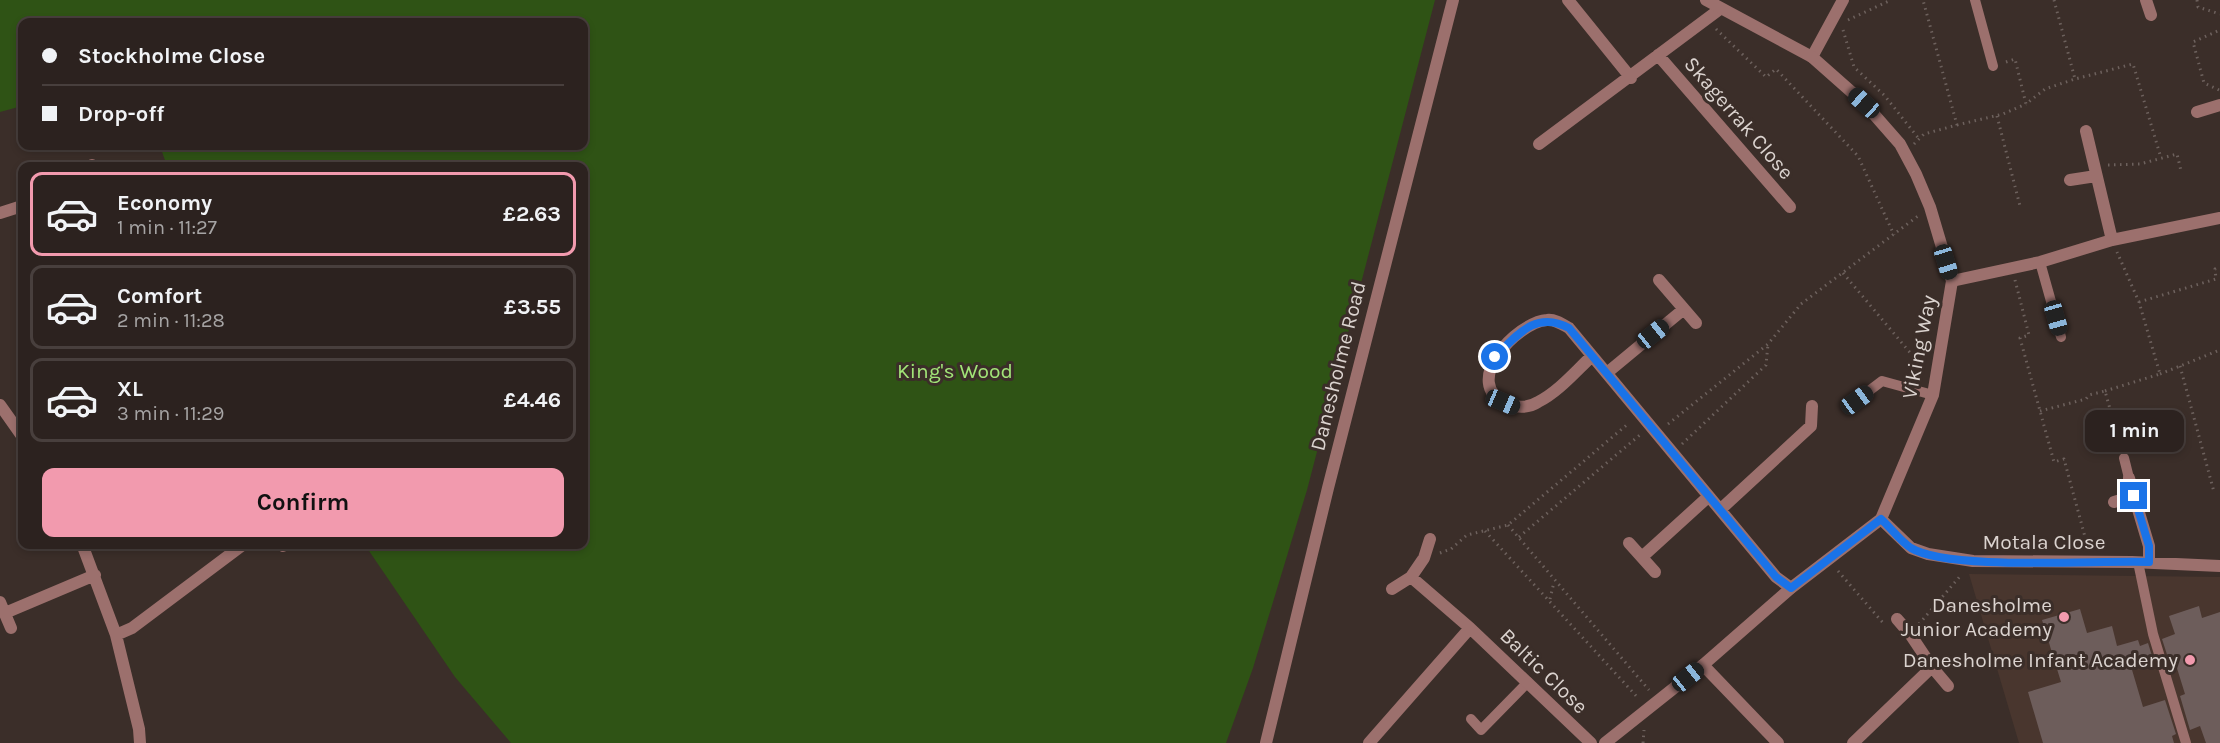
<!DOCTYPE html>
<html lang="en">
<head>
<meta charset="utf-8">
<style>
	:root { --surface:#2c221f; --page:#382f2c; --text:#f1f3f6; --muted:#a6a4a4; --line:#483f3d; --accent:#f29aae }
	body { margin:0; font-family:Karla,sans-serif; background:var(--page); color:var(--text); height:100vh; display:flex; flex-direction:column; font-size:22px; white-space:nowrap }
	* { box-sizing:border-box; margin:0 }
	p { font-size:20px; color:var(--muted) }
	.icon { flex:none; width:33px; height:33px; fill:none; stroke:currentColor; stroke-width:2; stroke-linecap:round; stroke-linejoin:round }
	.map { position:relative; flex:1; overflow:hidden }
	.panel { position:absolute; left:18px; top:162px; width:570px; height:387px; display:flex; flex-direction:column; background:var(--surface); border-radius:12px; box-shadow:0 3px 9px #0003,0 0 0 2px var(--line) }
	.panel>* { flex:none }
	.banner { position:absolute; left:18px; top:18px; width:570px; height:132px; border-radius:12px; box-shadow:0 3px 9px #0003,0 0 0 2px var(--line); display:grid; align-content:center; height:132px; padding:0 24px; background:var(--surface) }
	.end { position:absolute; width:27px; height:27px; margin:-14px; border:8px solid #1a73e8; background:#fff; box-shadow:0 0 0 3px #fff }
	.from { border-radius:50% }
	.bubble { position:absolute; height:42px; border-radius:12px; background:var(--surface); box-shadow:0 3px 9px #0003,0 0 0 2px var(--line); font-size:20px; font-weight:700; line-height:42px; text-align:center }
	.car { position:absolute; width:18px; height:36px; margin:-18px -9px; border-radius:8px; box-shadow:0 0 4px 2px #0007; background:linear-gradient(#222 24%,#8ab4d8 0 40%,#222 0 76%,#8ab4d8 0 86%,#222 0) }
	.banner b { display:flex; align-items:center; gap:21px; height:57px; font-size:22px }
	.banner b+b { border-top:2px solid var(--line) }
	.banner i { width:15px; height:15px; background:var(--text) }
	ul { padding:10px 0 0; list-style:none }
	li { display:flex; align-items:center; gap:18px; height:84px; margin:0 12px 9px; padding:0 12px; border:3px solid var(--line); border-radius:12px }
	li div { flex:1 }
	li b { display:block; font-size:22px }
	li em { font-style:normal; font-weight:700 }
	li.current { border-color:var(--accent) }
	li>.icon { width:54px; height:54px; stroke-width:1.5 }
	.button { display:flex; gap:12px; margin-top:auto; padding:12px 24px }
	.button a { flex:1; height:69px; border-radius:12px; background:var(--accent); color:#111; font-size:24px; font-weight:700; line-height:69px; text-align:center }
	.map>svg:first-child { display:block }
</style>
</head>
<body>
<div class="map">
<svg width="2220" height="743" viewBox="0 0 2220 743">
	<rect width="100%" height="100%" fill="#3b2e29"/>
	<path fill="#49362e" d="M1969,574l251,3v166h-201z"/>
	<path fill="#2f5315" d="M0,0h1435l-128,490 -54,178 -27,75h-715l-56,-66 -90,-132 219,-1v-378h-417l-7,-20h424v-124h-562v84l-22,6z"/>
	<path fill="#6d5d5b" d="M2199,606l3,12 18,-6v131h-14l-6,-17 -10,4 -10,-34 5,-2 -9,-29 -5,2 -9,-28 13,-5 -6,-18z
		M2080,609l7,24 25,-7 5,20 21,-6 2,6 8,-3 4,13 -22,7 13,44 22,-7 11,34 -4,2 2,7h-131l-15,-51 33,-10 -19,-62z"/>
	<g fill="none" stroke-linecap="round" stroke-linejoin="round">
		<path stroke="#6d615d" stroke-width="3" stroke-dasharray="1.5 4.5" stroke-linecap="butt" d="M2054,0l21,79 58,-15 28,94
			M2197,0l1,7 22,7
			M1848,20l43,-20
			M1716,29l50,48 10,-8 82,87 36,79
			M1843,30l11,37 31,29 34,43
			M2006,62l9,-3 11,45 19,-15 30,-10
			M2219,90l-15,-7 -11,-41 27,-12
			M1997,116l23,90
			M1957,125l46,-11 23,-10
			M1914,144l10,-10 33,-9 -34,-125
			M2108,165l32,-1 37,-10 4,17
			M1843,273l80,95
			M2015,280l14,55 -9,3 34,124 10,-3 24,89
			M2139,302l77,-23 -1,-10 5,-2
			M2180,366l34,126
			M2160,374l60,-24
			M2105,391l55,-17 -21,-72 -22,-50
			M2040,411l46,-12 3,-4 16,-4 15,54
			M1668,424l100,-80 33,-40 117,-88
			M1682,444l84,-79 2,-21
			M1508,525l141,165
			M1485,531l154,168
			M1519,537l122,-103
			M1440,553l11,-4 16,-14 41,-10 121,-102
			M1838,571l46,53
			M1550,599l4,-17
			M1919,624l43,-50
			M1643,743l1,-13"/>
		<path stroke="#9c706d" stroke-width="10" d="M1975,0l18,66
			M2040,262l21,75
			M1857,400l25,-19 51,14
			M2124,458l5,20
			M2138,562l15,72 33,109
			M1471,719l10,11 47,-48"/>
		<path stroke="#9c706d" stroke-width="12" d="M1568,0l63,78
			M2146,0l5,15
			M1658,55l132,152
			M1812,57l31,-57
			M2197,112l23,-7
			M2086,131l26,109
			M1539,144l181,-135
			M92,165v1
			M2070,180l26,-4
			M0,213l22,-7
			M1659,280l37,43
			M1952,281l88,-19 72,-22 108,-22
			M1591,357c-16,15 -33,35 -53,45 -9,6 -21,6 -31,2 -48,-21 10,-82 40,-84 8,-1 15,4 22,8l207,249 15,11
			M1608,372l76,-63
			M0,405l22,31
			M2129,478l5,18
			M2114,502l20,-6 15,50v16
			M1721,509l90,-83 1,-20
			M1881,519l30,29 17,6 45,7 159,1 88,4
			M1430,539l-6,19 -13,19 59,51 121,115
			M1629,543l26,29
			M82,544l34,91 23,94 1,14
			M282,544l1,2
			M1642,557l66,-60
			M1392,589l19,-12
			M0,602l11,26
			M5,613l90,-38
			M116,635l16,-7 112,-84
			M1703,665l75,78
			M1932,667l16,19
			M1369,743l101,-115
			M1853,743l79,-76 -22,-33 -13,-15"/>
		<path stroke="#9c706d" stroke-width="12" d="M1266,743l62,-255 125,-488
			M1605,743l98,-78 88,-77 90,-69 52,-124 19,-114 -22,-74 -14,-33 -16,-30 -36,-41 -52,-46 -106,-57"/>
	</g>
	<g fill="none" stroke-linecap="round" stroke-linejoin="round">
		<path stroke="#1a73e8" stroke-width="8" d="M1495,357c22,-22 41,-47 74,-29l207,249 15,11 90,-69c10,9 19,22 30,29 38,23 186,12 238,14v-16l-15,-50"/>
	</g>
	<g fill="#f29aae" stroke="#3b2e29" stroke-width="2">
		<circle cx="2064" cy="617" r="6"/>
		<circle cx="2190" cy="660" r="6"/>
	</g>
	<g text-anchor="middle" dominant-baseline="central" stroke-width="6" stroke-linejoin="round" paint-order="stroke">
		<g font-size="21" fill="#dbd3cf" stroke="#3b2e29">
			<text transform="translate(1739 118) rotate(49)">Skagerrak Close</text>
			<text transform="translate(1919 347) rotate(-79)">Viking Way</text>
			<text transform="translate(1338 366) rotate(-76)">Danesholme Road</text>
			<text x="2044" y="542">Motala Close</text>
			<text transform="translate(1544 671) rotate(44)">Baltic Close</text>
		</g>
		<g font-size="21" fill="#a2e578" stroke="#3b2e29">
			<text x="955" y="371">King's Wood</text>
		</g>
		<g font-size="21" fill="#dbd3cf" stroke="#3b2e29" text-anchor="end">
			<text x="2052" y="605">Danesholme<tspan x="2052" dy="24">Junior Academy</tspan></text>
			<text x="2178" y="660">Danesholme Infant Academy</text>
		</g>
	</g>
</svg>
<i class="end from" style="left:1495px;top:357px"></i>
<i class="end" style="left:2134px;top:496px"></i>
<div class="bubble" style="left:2085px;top:410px;width:99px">1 min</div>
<i class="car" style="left:1864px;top:103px;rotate:312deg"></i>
<i class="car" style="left:1946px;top:262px;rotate:163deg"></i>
<i class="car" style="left:2056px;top:318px;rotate:164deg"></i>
<i class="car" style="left:1653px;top:334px;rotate:51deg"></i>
<i class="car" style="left:1857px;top:400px;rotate:54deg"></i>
<i class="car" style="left:1503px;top:402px;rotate:113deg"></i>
<i class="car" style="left:1688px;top:677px;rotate:51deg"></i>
<div class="banner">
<b><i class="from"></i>Stockholme Close</b>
<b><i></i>Drop-off</b>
</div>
<section class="panel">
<ul>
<li class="current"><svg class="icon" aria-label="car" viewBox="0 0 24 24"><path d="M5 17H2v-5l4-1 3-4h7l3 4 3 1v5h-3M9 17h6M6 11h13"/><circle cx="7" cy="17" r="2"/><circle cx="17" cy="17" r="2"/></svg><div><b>Economy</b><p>1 min · 11:27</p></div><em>£2.63</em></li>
<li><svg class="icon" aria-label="car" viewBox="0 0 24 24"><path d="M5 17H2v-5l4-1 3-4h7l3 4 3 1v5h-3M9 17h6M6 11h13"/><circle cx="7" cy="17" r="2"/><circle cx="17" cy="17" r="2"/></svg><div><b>Comfort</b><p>2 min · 11:28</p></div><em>£3.55</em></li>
<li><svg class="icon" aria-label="car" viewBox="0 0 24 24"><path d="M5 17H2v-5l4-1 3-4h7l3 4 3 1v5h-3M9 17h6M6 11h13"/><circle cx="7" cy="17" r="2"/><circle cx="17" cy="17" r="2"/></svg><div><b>XL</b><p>3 min · 11:29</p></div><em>£4.46</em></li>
</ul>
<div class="button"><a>Confirm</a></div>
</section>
</div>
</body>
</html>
